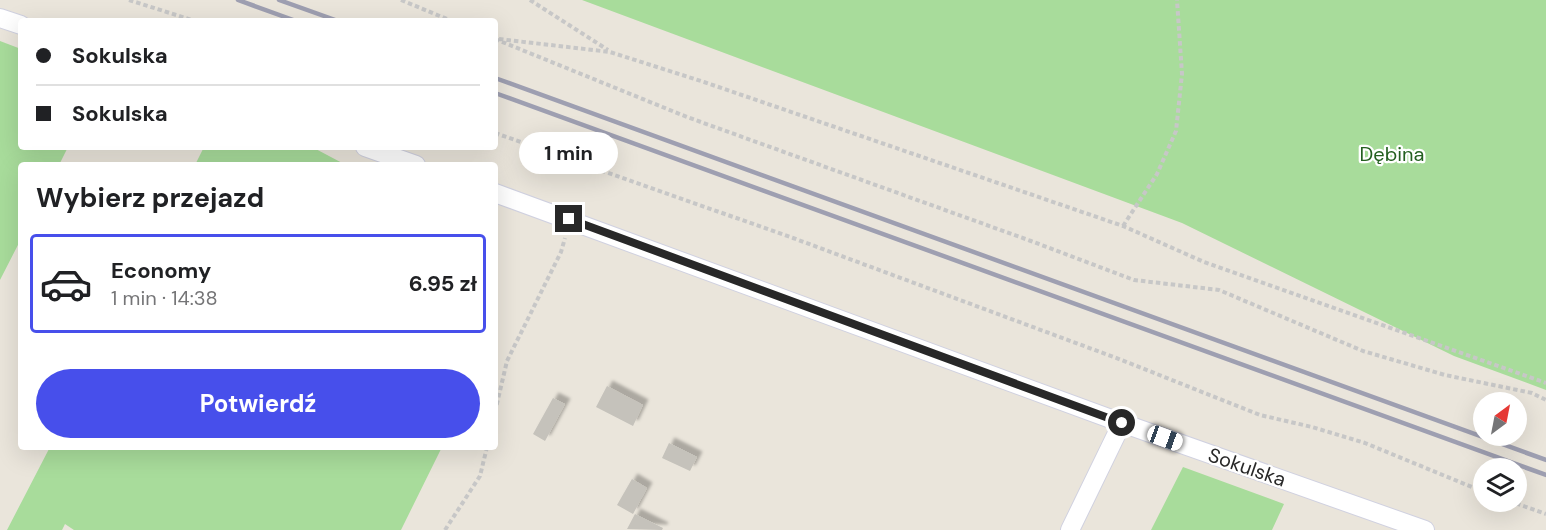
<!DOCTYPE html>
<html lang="pl">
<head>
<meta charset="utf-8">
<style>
	:root { --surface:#fff; --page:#f2f2f2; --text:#202124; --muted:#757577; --line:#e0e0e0; --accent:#474feb }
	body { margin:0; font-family:"DM Sans",sans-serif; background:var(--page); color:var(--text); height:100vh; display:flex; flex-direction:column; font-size:22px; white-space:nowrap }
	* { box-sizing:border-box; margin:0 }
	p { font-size:20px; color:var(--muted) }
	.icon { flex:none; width:33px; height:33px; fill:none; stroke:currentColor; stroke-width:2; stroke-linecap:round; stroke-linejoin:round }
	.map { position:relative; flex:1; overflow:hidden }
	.details { position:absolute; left:18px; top:162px; width:480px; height:288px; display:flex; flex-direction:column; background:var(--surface); border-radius:6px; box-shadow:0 6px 24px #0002 }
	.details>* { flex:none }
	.top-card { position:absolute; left:18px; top:18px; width:480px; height:132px; border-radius:6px; box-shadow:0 6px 24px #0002; display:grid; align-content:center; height:132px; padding:0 18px; background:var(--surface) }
	.needle { width:39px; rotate:32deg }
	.tools { position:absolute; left:1473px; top:392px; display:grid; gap:12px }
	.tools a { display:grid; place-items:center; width:54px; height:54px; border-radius:50%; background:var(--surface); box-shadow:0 6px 24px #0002; font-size:30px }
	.end { position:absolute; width:27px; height:27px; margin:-14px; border:8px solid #282828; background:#fff; box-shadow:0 0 0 3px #fff }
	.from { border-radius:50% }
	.bubble { position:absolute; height:42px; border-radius:21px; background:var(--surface); box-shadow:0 6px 24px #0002; font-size:20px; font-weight:700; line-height:42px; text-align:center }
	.car { position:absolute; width:18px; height:36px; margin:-18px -9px; border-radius:8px; box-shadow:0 0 4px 2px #0007; background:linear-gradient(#fff 24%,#345 0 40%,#fff 0 76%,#345 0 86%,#fff 0) }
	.top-card b { display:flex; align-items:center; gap:21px; height:57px; font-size:22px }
	.top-card b+b { border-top:2px solid var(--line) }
	.top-card i { width:15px; height:15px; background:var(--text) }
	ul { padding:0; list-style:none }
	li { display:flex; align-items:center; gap:18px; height:99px; margin:0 12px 9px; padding:0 6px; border:3px solid transparent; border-radius:6px }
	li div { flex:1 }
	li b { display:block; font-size:22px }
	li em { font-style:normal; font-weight:700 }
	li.active { border-color:var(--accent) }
	li>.icon { width:54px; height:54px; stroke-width:1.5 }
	h2 { padding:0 18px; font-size:27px; line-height:72px }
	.button { display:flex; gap:12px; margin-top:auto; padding:12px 18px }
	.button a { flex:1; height:69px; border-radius:36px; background:var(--accent); color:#fff; font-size:24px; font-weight:700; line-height:69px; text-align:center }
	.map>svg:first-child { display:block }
</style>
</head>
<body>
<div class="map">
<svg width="1546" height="530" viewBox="0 0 1546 530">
	<defs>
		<filter id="shadow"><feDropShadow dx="5.5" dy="-5.5" stdDeviation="1.5" flood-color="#0004"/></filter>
	</defs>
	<rect width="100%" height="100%" fill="#eae5db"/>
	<path fill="#a8dc9b" d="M582,0h964v390l-92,-34 -272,-133z
		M0,41l21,8v98h47l-9,18h-38v74l-21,41z
		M204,147h108l34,18h-151z
		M50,447h392l-41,83h-327l-9,-6 -3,6h-55z
		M1183,467l101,37 -12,26h-121z"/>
	<path fill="#c5c2bb" filter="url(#shadow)" d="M607,386l36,19 -10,21 -37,-19z
		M553,398l12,6 -20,37 -12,-7z
		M669,443l28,14 -7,14 -28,-13z
		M632,479l15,9 -14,26 -16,-9z
		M635,514l28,14 -1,2 -35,-1z"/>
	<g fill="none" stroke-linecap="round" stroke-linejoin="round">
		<g stroke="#d0d1e0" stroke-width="20">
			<path id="street" d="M0,18l21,7
				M365,147l51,18
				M495,193l627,230 303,107
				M1070,530l52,-107"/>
		</g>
		<path stroke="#c7c7c7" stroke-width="4" stroke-dasharray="4.5 3" stroke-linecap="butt" d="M129,0l66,21
			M401,0l51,21
			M530,0l78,50
			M495,39l192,78 344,124 103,39 85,10 144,61 82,24 87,18 14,7
			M499,39l111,13 94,30 419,144 81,36 342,121
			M495,133l298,105 326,121 141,56 52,12 53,16 119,49
			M1123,226l34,-52 19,-43 6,-57 -5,-74
			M495,412l12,-51 54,-109 4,-14
			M1509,501l37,13
			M445,530l35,-54 7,-29"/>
		<use href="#street" stroke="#fff" stroke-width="18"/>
		<path stroke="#9e9fb1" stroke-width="4.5" d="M238,0l58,21
			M279,0l59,21
			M495,78l1051,382
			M495,93l1051,382"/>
	</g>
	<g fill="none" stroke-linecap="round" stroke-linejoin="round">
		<path stroke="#282828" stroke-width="8" d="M569,219l553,204"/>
	</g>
	<g text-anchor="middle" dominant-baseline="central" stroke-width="4.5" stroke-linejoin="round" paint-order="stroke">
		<g font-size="20" fill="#235f1f" stroke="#fff">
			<text x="1392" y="154">Dębina</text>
		</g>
		<g font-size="20" fill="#282828" stroke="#fff">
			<text transform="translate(1247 467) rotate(19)">Sokulska</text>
		</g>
	</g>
</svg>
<div class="tools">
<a><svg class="needle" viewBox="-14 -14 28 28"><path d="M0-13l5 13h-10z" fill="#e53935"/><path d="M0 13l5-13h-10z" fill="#757577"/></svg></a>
<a><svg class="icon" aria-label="layers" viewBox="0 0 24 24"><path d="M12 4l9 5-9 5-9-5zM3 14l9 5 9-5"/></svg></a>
</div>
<i class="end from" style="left:1122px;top:423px"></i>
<i class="end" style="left:569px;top:219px"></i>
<div class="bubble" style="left:519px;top:132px;width:99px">1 min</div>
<i class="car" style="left:1165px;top:438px;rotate:110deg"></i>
<div class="top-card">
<b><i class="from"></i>Sokulska</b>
<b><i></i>Sokulska</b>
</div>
<section class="details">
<h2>Wybierz przejazd</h2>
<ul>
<li class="active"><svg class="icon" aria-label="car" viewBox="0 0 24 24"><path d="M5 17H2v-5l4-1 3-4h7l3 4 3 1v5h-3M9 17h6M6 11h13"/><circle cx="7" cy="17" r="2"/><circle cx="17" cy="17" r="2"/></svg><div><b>Economy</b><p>1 min · 14:38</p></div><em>6.95 zł</em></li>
</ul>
<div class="button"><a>Potwierdź</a></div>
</section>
</div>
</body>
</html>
